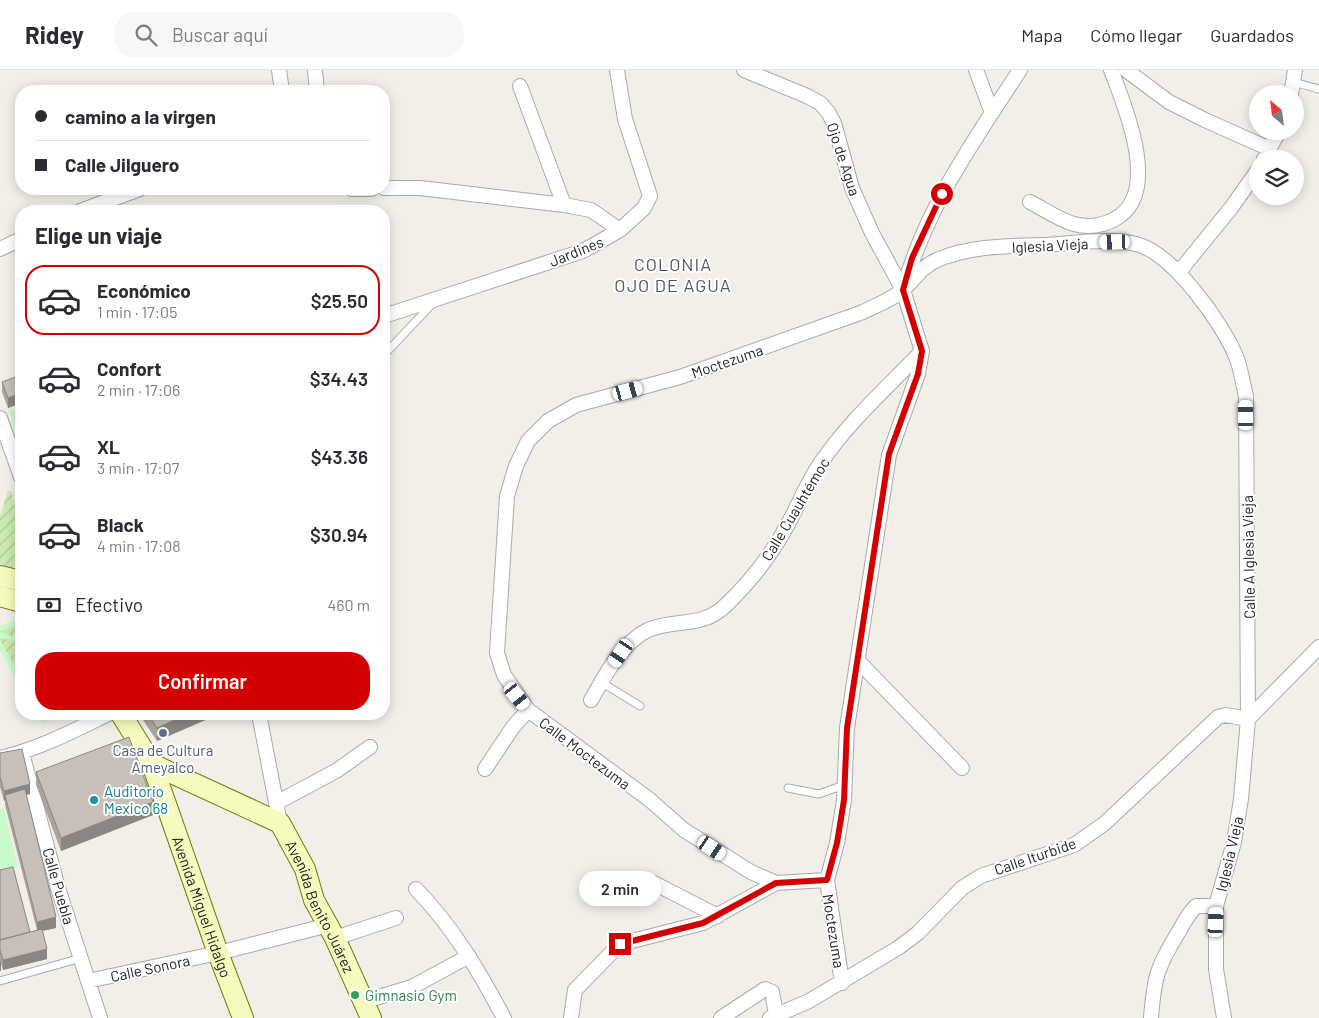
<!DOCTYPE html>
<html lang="es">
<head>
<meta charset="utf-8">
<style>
	:root { --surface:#fff; --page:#f7f7f7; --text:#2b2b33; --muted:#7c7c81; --line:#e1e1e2; --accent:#d40000 }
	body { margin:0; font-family:Barlow,sans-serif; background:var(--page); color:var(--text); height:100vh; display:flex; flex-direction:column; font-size:19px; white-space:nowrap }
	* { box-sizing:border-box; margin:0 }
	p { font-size:16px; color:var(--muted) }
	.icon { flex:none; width:28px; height:28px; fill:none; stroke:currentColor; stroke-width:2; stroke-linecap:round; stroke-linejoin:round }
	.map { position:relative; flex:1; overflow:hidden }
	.side { position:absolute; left:15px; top:135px; width:375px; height:515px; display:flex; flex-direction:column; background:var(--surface); border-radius:20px; box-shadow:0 2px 12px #0003 }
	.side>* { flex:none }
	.top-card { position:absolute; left:15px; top:15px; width:375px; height:110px; border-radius:20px; box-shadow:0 2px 12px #0003; display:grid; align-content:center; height:110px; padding:0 20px; background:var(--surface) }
	.needle { width:32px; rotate:332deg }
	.buttons { position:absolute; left:1249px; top:15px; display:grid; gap:10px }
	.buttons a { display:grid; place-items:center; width:55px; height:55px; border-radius:50%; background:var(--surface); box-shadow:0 2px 12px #0003; font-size:25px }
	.end { position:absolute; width:22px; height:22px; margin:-11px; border:6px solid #d40000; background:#fff; box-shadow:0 0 0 2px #fff }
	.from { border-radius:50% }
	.bubble { position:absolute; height:35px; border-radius:18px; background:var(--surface); box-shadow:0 2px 12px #0003; font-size:16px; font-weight:600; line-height:35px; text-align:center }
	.car { position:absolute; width:15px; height:30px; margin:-15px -8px; border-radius:6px; box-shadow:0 0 4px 1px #0007; background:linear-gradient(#fff 24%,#345 0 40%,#fff 0 76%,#345 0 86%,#fff 0) }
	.top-card b { display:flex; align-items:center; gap:18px; height:48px; font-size:19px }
	.top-card b+b { border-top:1px solid var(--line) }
	.top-card i { width:12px; height:12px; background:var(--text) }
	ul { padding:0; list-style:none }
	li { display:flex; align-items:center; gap:15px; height:70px; margin:0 10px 8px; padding:0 10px; border:2px solid transparent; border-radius:20px }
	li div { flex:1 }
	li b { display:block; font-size:19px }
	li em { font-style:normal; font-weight:600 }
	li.active { border-color:var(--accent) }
	li>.icon { width:45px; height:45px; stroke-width:1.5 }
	h2 { padding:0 20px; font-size:22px; line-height:60px }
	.pay { display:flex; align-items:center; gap:12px; height:55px; padding:0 20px; font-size:19px }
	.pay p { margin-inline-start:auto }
	.cta { display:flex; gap:10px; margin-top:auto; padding:10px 20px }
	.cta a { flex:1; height:58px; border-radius:20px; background:var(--accent); color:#fff; font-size:20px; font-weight:600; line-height:58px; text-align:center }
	header { display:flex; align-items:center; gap:30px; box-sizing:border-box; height:70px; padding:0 25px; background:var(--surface); border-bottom:1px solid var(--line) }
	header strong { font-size:24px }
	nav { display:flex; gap:28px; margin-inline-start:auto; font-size:18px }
	.search { width:350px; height:45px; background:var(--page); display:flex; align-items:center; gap:12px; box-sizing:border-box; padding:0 18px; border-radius:20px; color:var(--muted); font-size:19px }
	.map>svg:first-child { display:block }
</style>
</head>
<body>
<header>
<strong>Ridey</strong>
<div class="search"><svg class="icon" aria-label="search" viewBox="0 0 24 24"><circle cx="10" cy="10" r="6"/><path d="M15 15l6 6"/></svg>Buscar aquí</div>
<nav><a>Mapa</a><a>Cómo llegar</a><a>Guardados</a></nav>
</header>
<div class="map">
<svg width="1319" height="948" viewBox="0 0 1319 948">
	<defs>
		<pattern id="garden-furrows" width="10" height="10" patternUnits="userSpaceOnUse" patternTransform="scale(1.25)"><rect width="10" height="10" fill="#cdebb0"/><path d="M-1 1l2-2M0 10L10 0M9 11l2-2" fill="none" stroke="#b0c997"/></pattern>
	</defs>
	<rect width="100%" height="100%" fill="#f2efe9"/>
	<path fill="#c8facc" d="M21,334v43l-12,-36 12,-4z
		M21,548v70l-21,-38v-24z
		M36,644h24l-18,10z
		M4,738l14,59 -18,5v-63z"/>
	<path fill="url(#garden-furrows)" d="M8,421h3l10,27v47c-6,4 -14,2 -21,-1v-48z
		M21,553v16l-21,-7z
		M0,568l21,4v35l-21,-37z"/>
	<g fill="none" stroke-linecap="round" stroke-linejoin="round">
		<g stroke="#a9a9a9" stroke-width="9">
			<path id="lane" d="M1293,12l26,7
				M384,285l49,-52
				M384,396v2
				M601,612l39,24
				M788,718l31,6 25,-9
				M0,911l81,-23"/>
		</g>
		<g stroke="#a9a9a9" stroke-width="16">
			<path id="street" d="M279,0l3,21
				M315,0l2,21
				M617,0l8,49 25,77 -6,12 -24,22
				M744,0l63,26 13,7 8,9 6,11 18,65 20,45 31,57 19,61 -4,23 -29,81 -42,273 -3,72 -7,43 -10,37 15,103
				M976,0l16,43
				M1126,0l43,32 36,18 65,29
				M520,16l44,119
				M1291,24l4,-24
				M1264,89l15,-28
				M384,118h36l144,17 27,5 29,20 -37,21 -199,65
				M352,119h19
				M1030,132c14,7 29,18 44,22 15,4 28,2 41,-5 47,-25 10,-113 -4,-149
				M80,141l60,-22
				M0,179l21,-10
				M1179,202l52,-64 27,-38
				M904,217c23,-81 71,-148 116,-217
				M0,348l21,59
				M858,591l104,107
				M591,630c14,-24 30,-57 57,-70 27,-12 54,-1 78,-25 24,-23 46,-51 62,-81 11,-20 19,-41 32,-60 28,-42 68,-77 102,-113
				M259,644l21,109
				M1248,649l71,-72
				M22,683l36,135 42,130
				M0,688c39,-9 73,-27 108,-44
				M485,699l28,-42 15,-17
				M276,733l60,-32 34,-24
				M646,809l72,37
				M776,813l-25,-11 -67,-42 -34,-30 -122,-90 -24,-35 -7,-22 10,-157 9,-30 12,-25 20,-20 28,-16 104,-28 183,-65c14,-7 28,-12 40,-22 11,-10 19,-24 34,-30 32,-14 70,-14 104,-15 30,-1 66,-8 95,-1 37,9 88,81 101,115 4,11 6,25 9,37l2,323 -7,80 -7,43 -18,64v63l8,49
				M416,819c37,38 63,82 88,129
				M335,868l61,-20
				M88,911l130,-28 111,-28
				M362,932l50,-15 57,-31
				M571,948l4,-28 45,-46 83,-21 73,-40 51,-3
				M721,948l44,-29 7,3 4,22
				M770,948l39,-17 89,-53 20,-15 44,-45 19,-12 93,-31 30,-21 114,-107 8,-2 22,4
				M1151,948c3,-40 6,-51 27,-85 5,-9 10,-19 18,-27h20"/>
		</g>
		<g stroke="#707d05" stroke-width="22">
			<g id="secondary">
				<path d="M0,506l21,5"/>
				<path d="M0,526l21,6"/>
				<path id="s1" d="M121,644l31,50 66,189 25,65"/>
				<path id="s2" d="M152,694l128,59 25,46 9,31 21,38 36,80"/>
			</g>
		</g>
		<use href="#lane" stroke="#fff" stroke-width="7"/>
		<use href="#street" stroke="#fff" stroke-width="14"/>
		<use href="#secondary" stroke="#f7fabf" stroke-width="20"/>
	</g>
	<path fill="#aba49e" d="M21,305v28l-13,5 -6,-16v-10l17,-2v-4z
		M139,644h80l-62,27z
		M0,683l30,41 -4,1 30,133 -14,3 5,28 -44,11 -2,-6v7h-1v-101l30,62 7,-2 -32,-125v-5l-1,1 -4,-14z
		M36,702l117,43 -92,36 -25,-66z"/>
	<path fill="#8b8681" d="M21,323v10l-13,5v-10z
		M188,644h31l-62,27v-13z
		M30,714v10l-23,6 -2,-5v5l-1,1v-10z
		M153,732v13l-92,36v-13z
		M56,847v11l-19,4v-10z
		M47,879v10l-44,11v-10z
		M0,891h1v10h-1z"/>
	<path fill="#c7bfb8" stroke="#8b8681" d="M21,305v7l-2,-6z
		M18,306l3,11v6l-13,5 -6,-16z
		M148,644h40l-31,14z
		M129,667l24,65 -92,36 -25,-66z
		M22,679l8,35 -26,7 -4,-14v-24z
		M25,719l31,128 -19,5 -32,-127z
		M13,797l17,65 -30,8v-70z
		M42,859l5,20 -44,11 -3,-10v-10z"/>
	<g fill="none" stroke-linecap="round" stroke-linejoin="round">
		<path stroke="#d40000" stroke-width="6" d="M620,874l83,-21 73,-40 51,-3 10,-37 7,-43 3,-72 42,-274 29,-80 4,-23 -19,-61 9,-32 30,-64"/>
	</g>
	<circle fill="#5c6f8a" stroke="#fff" stroke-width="2" cx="163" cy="663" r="5"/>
	<circle fill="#0f9aa8" stroke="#fff" stroke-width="2" cx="94" cy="730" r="5"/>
	<circle fill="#2e9e5b" stroke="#fff" stroke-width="2" cx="355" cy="925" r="5"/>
	<g text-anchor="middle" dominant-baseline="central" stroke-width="4" stroke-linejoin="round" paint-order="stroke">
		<g font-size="15" fill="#222" stroke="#fff">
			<text transform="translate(844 89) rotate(72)">Ojo de Agua</text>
			<text transform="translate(1050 175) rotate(-3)">Iglesia Vieja</text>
			<text transform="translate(576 181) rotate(-22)">Jardines</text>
			<text transform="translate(727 291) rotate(-19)">Moctezuma</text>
			<text transform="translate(795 439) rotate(-59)">Calle Cuauhtémoc</text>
			<text transform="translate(1248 487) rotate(-91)">Calle A Iglesia Vieja</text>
			<text transform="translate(585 683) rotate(37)">Calle Moctezuma</text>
			<text transform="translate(1229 784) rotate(-77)">Iglesia Vieja</text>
			<text transform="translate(1035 786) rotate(-19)">Calle Iturbide</text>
			<text transform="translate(59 816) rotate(74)">Calle Puebla</text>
			<text stroke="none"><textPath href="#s1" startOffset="210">Avenida Miguel Hidalgo</textPath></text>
			<text stroke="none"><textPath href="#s2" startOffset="234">Avenida Benito Juárez</textPath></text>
			<text transform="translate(834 861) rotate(81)">Moctezuma</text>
			<text transform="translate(150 898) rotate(-12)">Calle Sonora</text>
		</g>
		<g font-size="15" fill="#4e5e75" stroke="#fff">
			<text x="163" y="680">Casa de Cultura<tspan x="163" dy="17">Ameyalco</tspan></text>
		</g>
		<g font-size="15" fill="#0d838f" stroke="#fff" text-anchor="start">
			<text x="104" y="721">Auditorio<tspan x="104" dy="17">Mexico 68</tspan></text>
		</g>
		<g font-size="15" fill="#27864d" stroke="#fff" text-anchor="start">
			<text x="365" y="925">Gimnasio Gym</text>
		</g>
		<g font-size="18" letter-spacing="1" fill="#555" stroke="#fff">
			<text x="673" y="194">COLONIA<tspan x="673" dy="21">OJO DE AGUA</tspan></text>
		</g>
	</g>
</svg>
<div class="buttons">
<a><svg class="needle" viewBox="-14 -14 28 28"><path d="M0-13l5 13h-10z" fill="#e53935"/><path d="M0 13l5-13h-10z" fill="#7c7c81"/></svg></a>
<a><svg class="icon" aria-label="layers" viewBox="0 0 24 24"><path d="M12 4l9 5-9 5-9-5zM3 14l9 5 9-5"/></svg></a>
</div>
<i class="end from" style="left:942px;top:124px"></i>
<i class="end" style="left:620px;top:874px"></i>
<div class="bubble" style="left:579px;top:801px;width:82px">2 min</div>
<i class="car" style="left:1115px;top:172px;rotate:268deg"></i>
<i class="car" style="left:628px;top:321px;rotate:75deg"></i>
<i class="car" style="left:1246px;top:345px;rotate:359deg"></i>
<i class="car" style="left:621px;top:583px;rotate:214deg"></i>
<i class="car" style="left:517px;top:626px;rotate:141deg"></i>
<i class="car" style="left:712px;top:778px;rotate:124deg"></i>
<i class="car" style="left:1216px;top:852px;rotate:3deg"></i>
<div class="top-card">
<b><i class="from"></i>camino a la virgen</b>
<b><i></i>Calle Jilguero</b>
</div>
<section class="side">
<h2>Elige un viaje</h2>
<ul>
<li class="active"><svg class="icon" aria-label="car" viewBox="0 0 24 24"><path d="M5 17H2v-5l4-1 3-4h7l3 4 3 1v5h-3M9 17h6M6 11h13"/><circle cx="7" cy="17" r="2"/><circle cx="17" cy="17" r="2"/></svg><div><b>Económico</b><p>1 min · 17:05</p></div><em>$25.50</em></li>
<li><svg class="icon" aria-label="car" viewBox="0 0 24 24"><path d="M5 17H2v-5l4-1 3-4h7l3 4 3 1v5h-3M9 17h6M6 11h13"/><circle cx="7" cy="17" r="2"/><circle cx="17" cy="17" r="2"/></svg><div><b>Confort</b><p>2 min · 17:06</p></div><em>$34.43</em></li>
<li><svg class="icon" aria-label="car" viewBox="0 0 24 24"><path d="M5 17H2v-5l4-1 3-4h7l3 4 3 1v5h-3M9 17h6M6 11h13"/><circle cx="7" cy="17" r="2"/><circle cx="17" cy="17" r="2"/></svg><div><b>XL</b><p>3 min · 17:07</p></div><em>$43.36</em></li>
<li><svg class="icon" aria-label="car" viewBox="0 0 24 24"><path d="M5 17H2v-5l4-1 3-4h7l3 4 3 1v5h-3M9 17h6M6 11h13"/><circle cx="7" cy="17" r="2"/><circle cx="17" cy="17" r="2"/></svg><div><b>Black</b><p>4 min · 17:08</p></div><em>$30.94</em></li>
</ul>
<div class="pay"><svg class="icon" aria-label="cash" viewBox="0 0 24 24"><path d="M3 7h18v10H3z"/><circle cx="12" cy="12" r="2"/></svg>Efectivo<p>460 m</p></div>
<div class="cta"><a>Confirmar</a></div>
</section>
</div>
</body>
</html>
